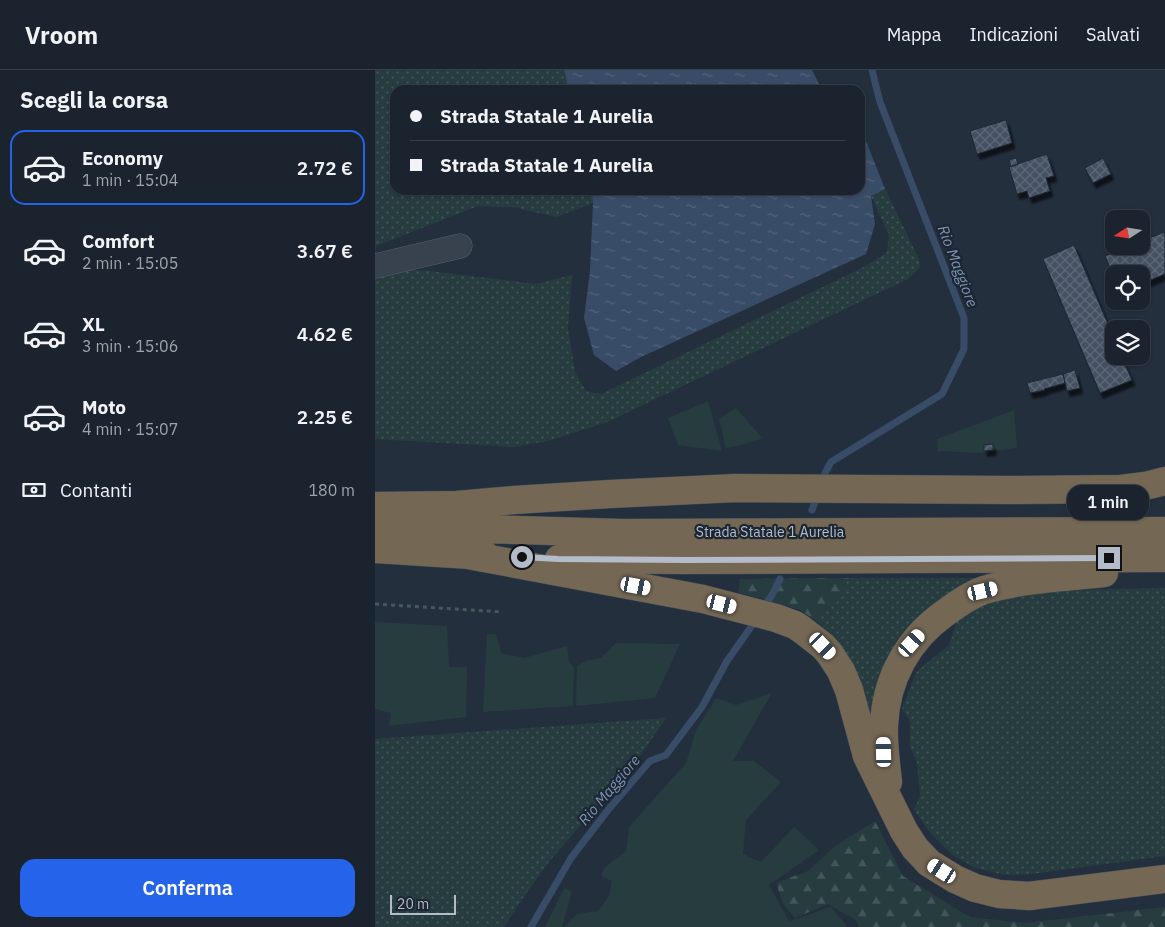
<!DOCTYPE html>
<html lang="it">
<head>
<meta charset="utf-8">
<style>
	:root { --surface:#1b232e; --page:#282f3a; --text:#f1f3f6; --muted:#a0a4aa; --line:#39404a; --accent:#2563eb }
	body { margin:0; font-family:"IBM Plex Sans",sans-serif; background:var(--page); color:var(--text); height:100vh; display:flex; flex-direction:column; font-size:19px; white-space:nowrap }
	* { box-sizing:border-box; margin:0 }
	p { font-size:16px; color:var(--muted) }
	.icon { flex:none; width:28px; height:28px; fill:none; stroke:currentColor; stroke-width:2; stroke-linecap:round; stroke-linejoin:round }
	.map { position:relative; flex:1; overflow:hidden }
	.sheet { display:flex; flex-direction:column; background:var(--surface); width:375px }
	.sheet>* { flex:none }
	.hud { position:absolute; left:15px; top:15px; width:475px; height:110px; border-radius:15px; box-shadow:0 1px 4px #0004,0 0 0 1px var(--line); display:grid; align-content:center; height:110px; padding:0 20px; background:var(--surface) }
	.needle { width:32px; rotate:258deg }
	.buttons { position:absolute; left:730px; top:140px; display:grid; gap:10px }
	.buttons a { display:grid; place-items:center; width:45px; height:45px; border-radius:10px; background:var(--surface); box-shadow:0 1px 4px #0004,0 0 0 1px var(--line); font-size:25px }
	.scale { position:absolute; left:15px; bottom:12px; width:66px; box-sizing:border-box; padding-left:5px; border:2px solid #b4bcc9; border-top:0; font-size:14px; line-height:18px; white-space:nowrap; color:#b4bcc9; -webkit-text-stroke:4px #1d2633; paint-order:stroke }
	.end { position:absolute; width:22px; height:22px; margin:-11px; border:6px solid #b4bcc9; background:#111; box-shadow:0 0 0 2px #111 }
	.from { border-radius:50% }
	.bubble { position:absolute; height:35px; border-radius:15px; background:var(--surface); box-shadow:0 1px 4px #0004,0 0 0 1px var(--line); font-size:16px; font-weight:600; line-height:35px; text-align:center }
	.car { position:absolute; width:15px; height:30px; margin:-15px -8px; border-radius:6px; box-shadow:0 0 4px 1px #0007; background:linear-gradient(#fff 24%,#345 0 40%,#fff 0 76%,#345 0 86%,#fff 0) }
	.hud b { display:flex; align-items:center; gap:18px; height:48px; font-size:19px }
	.hud b+b { border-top:1px solid var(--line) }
	.hud i { width:12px; height:12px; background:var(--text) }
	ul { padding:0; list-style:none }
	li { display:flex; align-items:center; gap:15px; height:75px; margin:0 10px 8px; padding:0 10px; border:2px solid transparent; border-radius:15px }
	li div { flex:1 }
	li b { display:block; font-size:19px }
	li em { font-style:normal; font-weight:600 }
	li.current { border-color:var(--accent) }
	li>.icon { width:45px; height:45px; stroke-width:1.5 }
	h2 { padding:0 20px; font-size:22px; line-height:60px }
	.pay { display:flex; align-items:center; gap:12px; height:55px; padding:0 20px; font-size:19px }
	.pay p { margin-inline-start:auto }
	.cta { display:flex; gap:10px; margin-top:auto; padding:10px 20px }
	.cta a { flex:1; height:58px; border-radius:15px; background:var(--accent); color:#fff; font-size:20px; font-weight:600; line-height:58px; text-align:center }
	header { display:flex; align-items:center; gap:30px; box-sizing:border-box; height:70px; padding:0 25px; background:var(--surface); border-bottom:1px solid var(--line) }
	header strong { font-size:24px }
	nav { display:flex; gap:28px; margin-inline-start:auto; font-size:18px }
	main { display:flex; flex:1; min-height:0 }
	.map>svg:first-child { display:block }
</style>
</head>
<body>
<header>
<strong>Vroom</strong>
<nav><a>Mappa</a><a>Indicazioni</a><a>Salvati</a></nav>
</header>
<main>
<section class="sheet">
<h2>Scegli la corsa</h2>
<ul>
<li class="current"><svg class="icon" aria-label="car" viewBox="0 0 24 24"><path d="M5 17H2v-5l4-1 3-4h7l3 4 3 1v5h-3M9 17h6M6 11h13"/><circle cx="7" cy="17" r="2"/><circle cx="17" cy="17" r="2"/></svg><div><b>Economy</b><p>1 min · 15:04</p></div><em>2.72 €</em></li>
<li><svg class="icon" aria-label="car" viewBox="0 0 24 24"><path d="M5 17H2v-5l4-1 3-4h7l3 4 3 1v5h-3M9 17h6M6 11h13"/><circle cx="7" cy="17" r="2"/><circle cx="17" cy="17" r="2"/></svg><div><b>Comfort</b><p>2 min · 15:05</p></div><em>3.67 €</em></li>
<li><svg class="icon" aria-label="car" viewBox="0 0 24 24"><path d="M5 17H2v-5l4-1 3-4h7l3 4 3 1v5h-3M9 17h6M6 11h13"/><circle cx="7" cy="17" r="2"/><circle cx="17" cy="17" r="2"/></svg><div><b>XL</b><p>3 min · 15:06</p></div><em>4.62 €</em></li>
<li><svg class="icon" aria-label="car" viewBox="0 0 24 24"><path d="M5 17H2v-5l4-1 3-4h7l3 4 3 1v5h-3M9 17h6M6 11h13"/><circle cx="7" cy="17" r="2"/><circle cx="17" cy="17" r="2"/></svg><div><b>Moto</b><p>4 min · 15:07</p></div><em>2.25 €</em></li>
</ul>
<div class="pay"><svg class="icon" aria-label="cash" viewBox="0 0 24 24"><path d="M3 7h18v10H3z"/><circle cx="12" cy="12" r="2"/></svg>Contanti<p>180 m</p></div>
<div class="cta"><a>Conferma</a></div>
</section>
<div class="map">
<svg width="790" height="857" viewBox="0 0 790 857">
	<defs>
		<pattern id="grass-dots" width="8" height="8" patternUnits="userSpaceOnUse" patternTransform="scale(1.25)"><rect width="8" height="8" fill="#263c3f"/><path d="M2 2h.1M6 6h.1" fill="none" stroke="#435659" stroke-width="1.8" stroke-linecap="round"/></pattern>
		<pattern id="forest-firs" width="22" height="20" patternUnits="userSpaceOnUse" patternTransform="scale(1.25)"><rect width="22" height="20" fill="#263c3f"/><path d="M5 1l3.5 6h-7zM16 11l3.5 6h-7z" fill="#435659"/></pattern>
		<pattern id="water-ripples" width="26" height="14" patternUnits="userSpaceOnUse" patternTransform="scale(1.25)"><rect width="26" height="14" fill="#394c67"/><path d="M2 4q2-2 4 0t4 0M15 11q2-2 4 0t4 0" fill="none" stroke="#53647b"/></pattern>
		<pattern id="building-cross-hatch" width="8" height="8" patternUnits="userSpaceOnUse" patternTransform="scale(1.25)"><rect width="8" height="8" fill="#455162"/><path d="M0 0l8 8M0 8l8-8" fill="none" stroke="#5d6877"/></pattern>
		<filter id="shadow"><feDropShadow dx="3" dy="5.5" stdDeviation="1" flood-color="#0009"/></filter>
	</defs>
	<rect width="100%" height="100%" fill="#242f3e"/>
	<path fill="url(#grass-dots)" d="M0,0h189l5,20h-174v100h197l1,13 -37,14 -43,-10 -35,-1 -102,40v22l53,3 107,13 36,-9 -4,53 7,44 11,19 15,3 265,-128 21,-14 2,-17 -18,-39 14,-7 34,70 1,8 -12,12 -303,144 -57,18 -35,6 -138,-8z
		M474,508h144c-42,11 -74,30 -98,67 -4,5 -6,11 -8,17 -8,18 -13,36 -18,55 -6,-20 -10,-42 -20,-60 -8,-14 -21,-25 -31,-35l2,-11 14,-7z
		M790,518v268l-133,18 -27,1 -30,-7 -24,-14 -19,-19 -18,-25 6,-14 -3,-34 -7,-15v-26l-8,-12 14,-37 33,-27 10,-30 27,-14 32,-10z
		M291,648l-26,38 -92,107 -27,38 -17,26h-129v-188z"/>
	<path fill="url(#forest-firs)" d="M474,508l-15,26 -14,7 -2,11 -18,-12 -36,-11 -26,-6 2,-14z
		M500,751l28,55 67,41 55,6 140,-16v20h-306l-3,-7 -28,-16 -33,14 -12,-14 -7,-21 32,-12 26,-24z"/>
	<path fill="#263c3f" d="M333,331l14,50 -44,-6 -10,-27z
		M361,338l26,30 -20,7 -16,3 -7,-29z
		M639,340l3,38 -37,5 -42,-2 -1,-12z
		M0,552l72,4 2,41h18l-1,50 -77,9 2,-13 -16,-4z
		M112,564h9l5,19 23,5 43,-12 2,16 5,5 -1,39 -90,6z
		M241,573l64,1 -25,54 -79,8 1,-40 11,-6 13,-2z
		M397,623l-39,68h21l27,21 -35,38 -3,34 18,8 33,-35 25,23 -50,35 20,36 42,-14 16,19 -2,1h-281l13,-13 21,-3 11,-15 3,-15 -11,-5 3,-8 22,-17 3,-24 57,-64 10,-33 20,-32 20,7z
		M189,818l8,3 -10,36h-17z"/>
	<path fill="url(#water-ripples)" d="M189,0h248l10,20h-253z
		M487,61l23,58 -14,7 4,28 -9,30 -225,103 -25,14 -22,-16 -10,-37 6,-47 3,-68 -1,-13h268v-58z"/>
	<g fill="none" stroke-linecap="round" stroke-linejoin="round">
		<path stroke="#394c67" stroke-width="7" d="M450,403l6,-11 111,-68 22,-45v-31l-84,-216 -8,-32
			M437,440l3,-8
			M388,539l9,-14 8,-16
			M156,857l40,-69 37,-48 42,-49 16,-6 36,-48 25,-46 29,-41"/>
	</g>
	<path fill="url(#building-cross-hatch)" stroke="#1f2835" filter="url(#shadow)" d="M631,50l6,23 -35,11 -7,-23z
		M672,84l7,22 -8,2 4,13 -21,7 -2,-7 -10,3 -8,-27z
		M641,88l2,6 -7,3 -2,-7z
		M728,88l8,16 -18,9 -8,-15z
		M790,162v42l-24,10v-10h-27v3l-9,-21 24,-10h12v-5z
		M699,175l40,93v18h7l11,24 -32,13 -57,-134z
		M700,300l5,18 -13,3 -4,-17z
		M688,304l2,9 -21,6 1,1 -15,3 -3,-10z
		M618,374v6l-9,1v-6z"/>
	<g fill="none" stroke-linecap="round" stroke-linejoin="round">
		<g stroke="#565f6c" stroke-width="25">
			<path id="minor" d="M0,196l85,-20"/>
		</g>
		<g stroke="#434c59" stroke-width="29">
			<path id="highway" d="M0,436l82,-1 57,-5 96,-6 126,-6 271,2 114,-1 24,-3 20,-5
				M0,454l69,4 178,5 543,-2
				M0,479l111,7
				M93,485l235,44 73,19 19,7 6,4 22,17 7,8 11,17 8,19 18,66 37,75 11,17 14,15 26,16 20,9 24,6 30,2 136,-17
				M184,489l127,1 479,-2
				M513,712c-2,-19 -5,-38 -4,-57 2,-46 24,-86 61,-112 12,-9 25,-18 39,-23 39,-11 81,-13 120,-17"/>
		</g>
		<path stroke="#44595c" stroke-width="3" stroke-dasharray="4 4" stroke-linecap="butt" d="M0,534l127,8"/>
		<use href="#minor" stroke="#38414e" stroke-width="24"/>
		<use href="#highway" stroke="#746855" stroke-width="28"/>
	</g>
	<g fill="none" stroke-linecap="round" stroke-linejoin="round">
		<path stroke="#b4bcc9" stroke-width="6" d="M147,487l36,2 128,1 423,-2"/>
	</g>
	<g text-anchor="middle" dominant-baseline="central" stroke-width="4.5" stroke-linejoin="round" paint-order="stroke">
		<g font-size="14" fill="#b4bcc9" stroke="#1d2633">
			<text x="395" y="462">Strada Statale 1 Aurelia</text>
		</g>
		<g font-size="15" font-style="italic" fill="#7c92b1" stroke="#1d2633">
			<text transform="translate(583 196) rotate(69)">Rio Maggiore</text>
			<text transform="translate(234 720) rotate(-50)">Rio Maggiore</text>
		</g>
	</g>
</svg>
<div class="buttons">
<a><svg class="needle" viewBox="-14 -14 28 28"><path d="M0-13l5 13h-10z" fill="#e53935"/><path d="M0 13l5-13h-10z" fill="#a0a4aa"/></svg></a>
<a><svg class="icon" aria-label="locate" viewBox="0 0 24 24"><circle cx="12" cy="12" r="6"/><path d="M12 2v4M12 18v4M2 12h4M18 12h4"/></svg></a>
<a><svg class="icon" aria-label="layers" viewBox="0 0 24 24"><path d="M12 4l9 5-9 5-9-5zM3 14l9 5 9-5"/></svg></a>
</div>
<div class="scale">20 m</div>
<i class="end from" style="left:147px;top:487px"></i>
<i class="end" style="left:734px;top:488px"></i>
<div class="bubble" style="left:692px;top:415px;width:82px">1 min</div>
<i class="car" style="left:261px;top:516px;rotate:101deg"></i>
<i class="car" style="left:608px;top:521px;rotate:77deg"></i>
<i class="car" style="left:347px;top:534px;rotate:104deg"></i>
<i class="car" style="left:537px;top:573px;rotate:42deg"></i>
<i class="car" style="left:448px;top:576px;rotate:136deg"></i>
<i class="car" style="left:509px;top:682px;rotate:359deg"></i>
<i class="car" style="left:567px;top:801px;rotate:303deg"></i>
<div class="hud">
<b><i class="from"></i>Strada Statale 1 Aurelia</b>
<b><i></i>Strada Statale 1 Aurelia</b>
</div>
</div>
</main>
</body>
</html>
